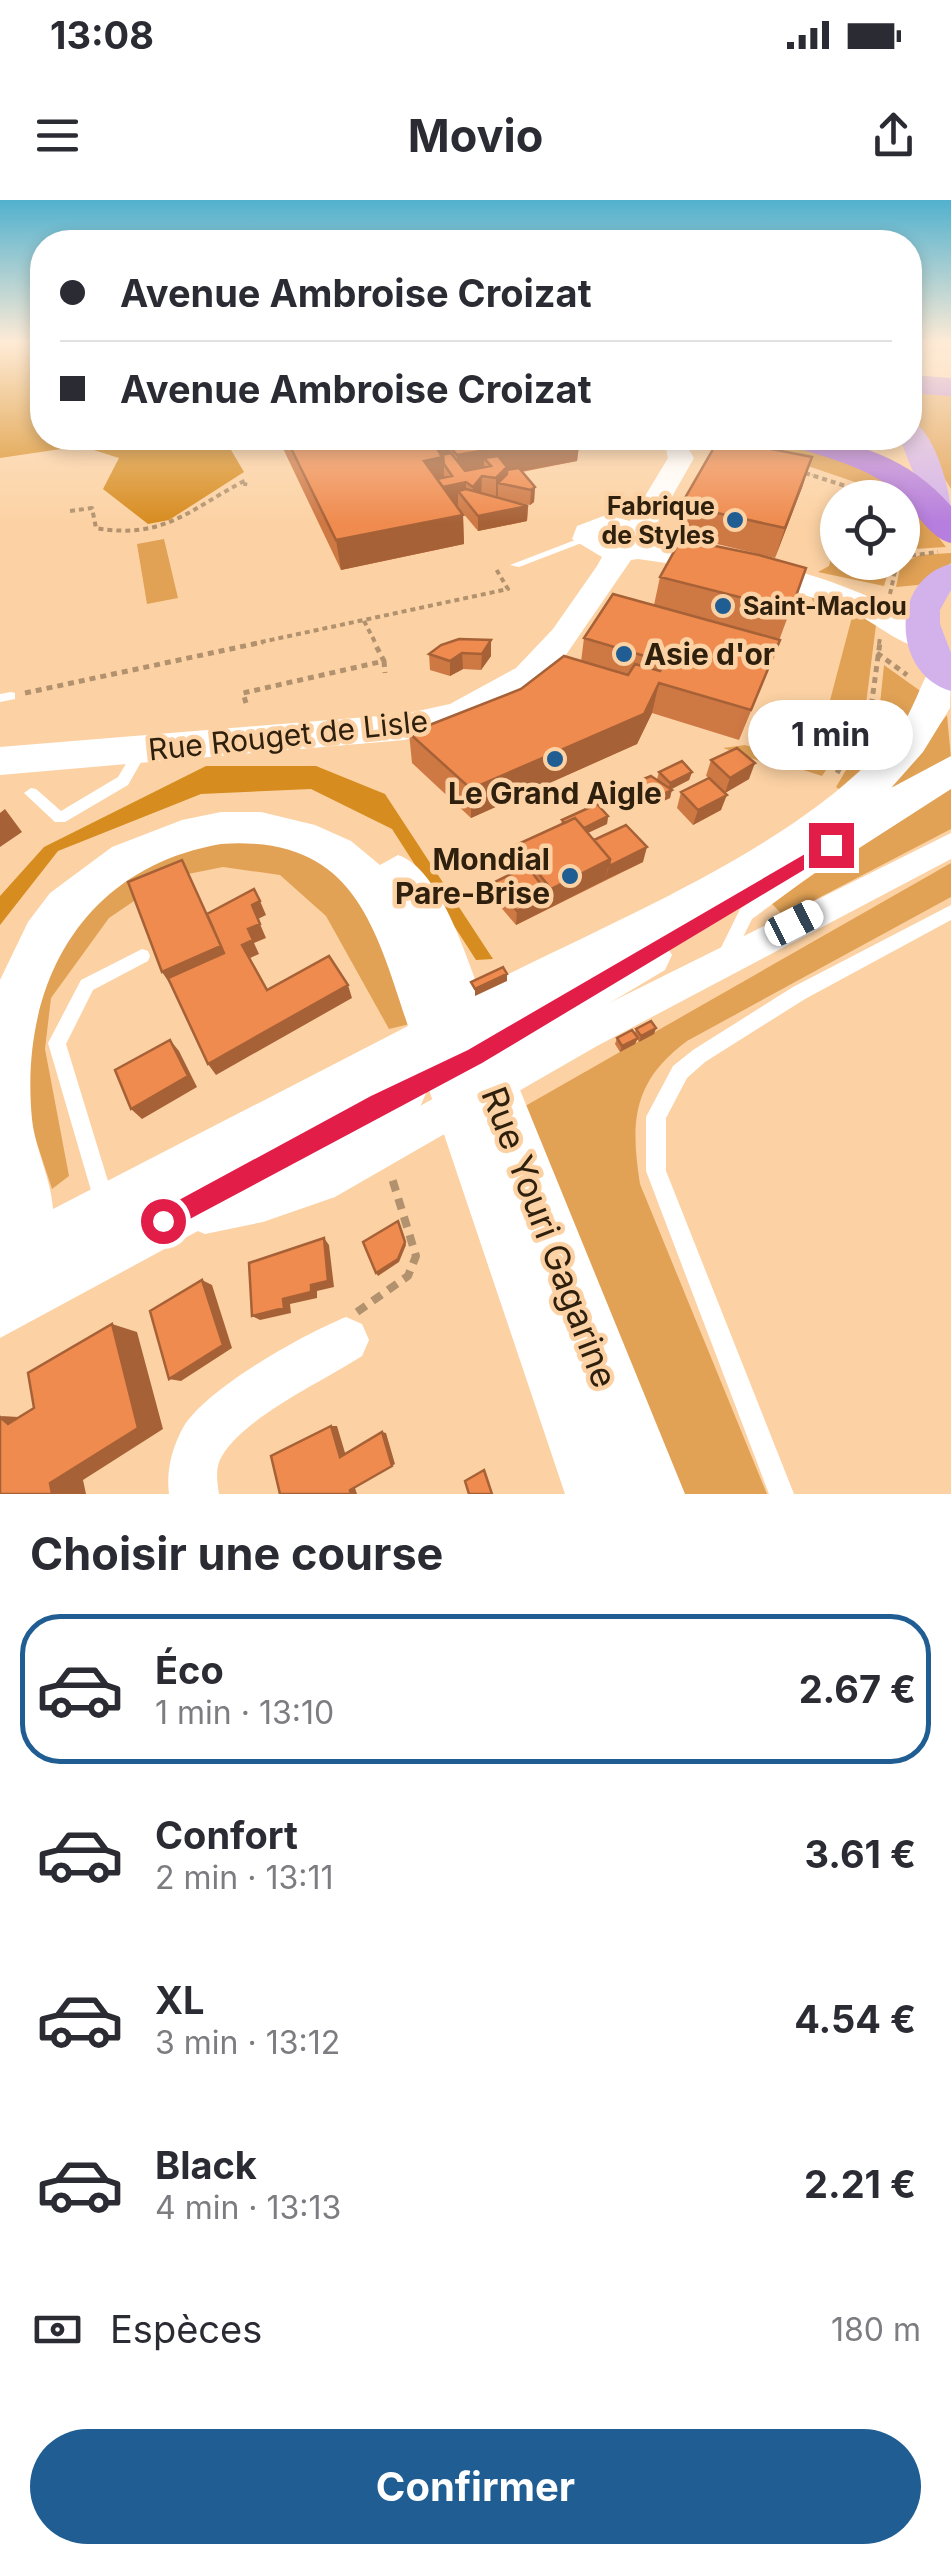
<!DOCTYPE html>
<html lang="fr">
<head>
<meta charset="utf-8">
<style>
	:root { --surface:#fff; --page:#f2f2f3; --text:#2b2b33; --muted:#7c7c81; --line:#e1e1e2; --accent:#205d93 }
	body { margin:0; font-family:Inter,sans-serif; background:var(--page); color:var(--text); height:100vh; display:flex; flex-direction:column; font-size:38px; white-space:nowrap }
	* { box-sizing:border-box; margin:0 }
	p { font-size:32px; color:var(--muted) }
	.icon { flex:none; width:55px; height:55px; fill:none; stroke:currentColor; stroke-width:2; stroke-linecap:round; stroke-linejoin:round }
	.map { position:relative; height:1294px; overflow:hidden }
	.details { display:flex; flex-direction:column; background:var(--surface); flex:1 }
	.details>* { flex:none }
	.top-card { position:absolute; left:30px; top:30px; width:892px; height:220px; border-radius:40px; box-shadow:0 5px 15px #0003; display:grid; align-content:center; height:220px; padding:0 30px; background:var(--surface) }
	.fabs { position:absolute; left:820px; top:280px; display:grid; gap:20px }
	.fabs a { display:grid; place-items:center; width:100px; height:100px; border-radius:50%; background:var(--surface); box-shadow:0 5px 15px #0003; font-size:50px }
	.end { position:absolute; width:45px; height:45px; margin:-22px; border:12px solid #e11d48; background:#fff; box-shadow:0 0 0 5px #fff }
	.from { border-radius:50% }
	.bubble { position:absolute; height:70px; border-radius:35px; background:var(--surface); box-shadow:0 5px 15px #0003; font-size:32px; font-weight:700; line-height:70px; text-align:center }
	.car { position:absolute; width:30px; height:60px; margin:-30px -15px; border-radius:12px; box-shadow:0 0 8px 2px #0007; background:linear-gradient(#fff 24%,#345 0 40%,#fff 0 76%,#345 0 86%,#fff 0) }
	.top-card b { display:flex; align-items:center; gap:35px; height:95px; font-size:38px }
	.top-card b+b { border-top:2px solid var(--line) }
	.top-card i { width:25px; height:25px; background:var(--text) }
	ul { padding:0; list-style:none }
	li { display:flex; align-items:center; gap:30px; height:150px; margin:0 20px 15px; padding:0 10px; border:5px solid transparent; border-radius:40px }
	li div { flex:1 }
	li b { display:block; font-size:38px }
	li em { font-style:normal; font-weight:700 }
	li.selected { border-color:var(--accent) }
	li>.icon { width:90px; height:90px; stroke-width:1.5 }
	h2 { padding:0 30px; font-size:45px; line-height:120px }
	.pay { display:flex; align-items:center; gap:25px; height:110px; padding:0 30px; font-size:38px }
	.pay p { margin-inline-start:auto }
	.cta { display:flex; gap:20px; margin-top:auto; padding:20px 30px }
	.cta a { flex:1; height:115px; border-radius:60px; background:var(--accent); color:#fff; font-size:40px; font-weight:700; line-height:115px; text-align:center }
	.status { display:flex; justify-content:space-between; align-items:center; height:70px; padding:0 50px; background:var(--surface); direction:ltr }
	.status svg { height:28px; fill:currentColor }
	header { display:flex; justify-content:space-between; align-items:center; height:130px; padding:0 30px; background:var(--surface); font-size:45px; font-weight:700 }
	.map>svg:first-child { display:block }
</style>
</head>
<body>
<div class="status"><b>13:08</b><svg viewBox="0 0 49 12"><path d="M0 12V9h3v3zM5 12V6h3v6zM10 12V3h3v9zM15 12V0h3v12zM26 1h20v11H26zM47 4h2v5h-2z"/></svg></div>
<header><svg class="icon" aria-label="menu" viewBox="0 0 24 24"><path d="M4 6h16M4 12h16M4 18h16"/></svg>Movio<svg class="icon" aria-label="share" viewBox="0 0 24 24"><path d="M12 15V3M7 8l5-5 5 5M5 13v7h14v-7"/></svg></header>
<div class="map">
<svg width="951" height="1294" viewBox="0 0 951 1294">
	<rect width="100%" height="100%" fill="#fcd2a4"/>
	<path fill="#e1a255" d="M910,191l41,2v96c-19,-32 -41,-60 -41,-98z
		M725,238c57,0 124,11 171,48 19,15 35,42 50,61l-32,2 -4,-37 -7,-7 -1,-7z
		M837,335l1,27 53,1 -7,23 -66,-14 11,-6z
		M164,339l14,59 -31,6 -10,-60z
		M951,353v10l-33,22 -22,2 5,-23 19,-9z
		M811,396l66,21 -12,95 -43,64 -34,-11 -7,4 -58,-21 22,-3 51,16 28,-38 28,-106 -37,-10z
		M884,465l42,30 -43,55 -44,39 -3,-2 43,-73z
		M947,515l4,43 -57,30 -3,-3z
		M951,582v47l-167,87 -13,-13z
		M232,638c17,2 37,2 54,6 79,20 98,115 124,180l-21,5 -63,-113 -46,-41 -57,-8 -55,11 -59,40 -58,80 -6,51 24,127 -17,13 -32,-97 31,-157 112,-82z
		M951,663v34l-264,144c-54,40 -57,80 -47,143l127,310h-92l-155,-385z"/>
	<path fill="#d78c20" d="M0,142h36l5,6 1,90h182l20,34 -75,48 -21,4 -45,-35 16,-31 -38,-12 -81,12z
		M206,566h110l69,28 108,165 -17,1 -84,-131 -81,-40 -110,5 -143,57 -58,74v-29l44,-49z"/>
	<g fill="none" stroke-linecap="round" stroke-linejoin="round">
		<path stroke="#b2926e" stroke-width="2.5" stroke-dasharray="4 2.5" stroke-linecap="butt" d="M800,271l13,4"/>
		<path stroke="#b2926e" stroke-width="4" stroke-dasharray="5 4" stroke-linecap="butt" d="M805,273l75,24
			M70,311l22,-3 4,20c68,12 94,-19 150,-48l-1,6
			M902,357l36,-5
			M890,394l7,-32
			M364,421l12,23
			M252,444l256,-55 -12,-20
			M879,444l1,-6"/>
		<path stroke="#b2926e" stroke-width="5" stroke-dasharray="6 5" stroke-linecap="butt" d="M877,453l30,22
			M384,461l1,12
			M25,493l238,-51
			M246,503l-3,-10 141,-32 -10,-19
			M837,573l33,-58 10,-73"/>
		<path stroke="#b2926e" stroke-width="8" stroke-dasharray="11 8" stroke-linecap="butt" d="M357,1112l51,-36 8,-20 -25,-81"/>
		<path fill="#fff" fill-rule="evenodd" d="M583,337l9,2 -73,28 -9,-2z
			M11,492l4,1v6l-15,3v-8z
			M141,545l7,5 -20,35 -63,37h-10l-31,-29 7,-5 5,1 25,22 57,-34 18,-30z
			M831,647l5,2 3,4 -3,4 -84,62 -23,46 -6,2 -6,-2 -2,-5 25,-51z
			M951,705v15l-146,79 -100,63 -18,16 -21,40v53l128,323h-25l-123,-323v-54l27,-51 20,-16 100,-63z
			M142,749l6,2 2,5 -2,5 -55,29 -27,54 49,160 -3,7 -7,3 -7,-3 -3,-7 -47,-161 33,-63z"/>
		<path fill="#fff" fill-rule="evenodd" d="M951,633v26l-354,187 -262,151 -72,25 -58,12 -15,-6 -6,-15 6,-15 122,-32 259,-144z
			M346,1117l16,7 7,16 -7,16c-40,26 -116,60 -140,100 -7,11 -5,26 -3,38h-50c-3,-23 3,-47 15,-68 25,-39 118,-91 162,-109z"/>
		<path fill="#fff" fill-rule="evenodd" d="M652,238h30l12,20 -37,65 5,21c92,12 196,36 274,89l5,7 -5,7c-28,7 -57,-23 -82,-34 -69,-28 -142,-44 -216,-54l-7,1 -72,105 -38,34 -45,23 -72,18 -404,35v-28l404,-33 46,-10 66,-36 37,-39 44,-63 5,-9 -30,-18 5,-13 29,-11 24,6 38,-63 -2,-9zM608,333l26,7 -15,2 -17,-6z
			M945,461l6,1 -1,46 -27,44 -32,36 60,-32v33l-112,72 -15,5 -18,-10 -143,84 9,15 -7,15 -156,93 176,431h-120l-142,-422 -5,3 8,18 -8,19 -418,226v-358l28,-58 22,-29 62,-46 70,-27 39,-8h40l54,13 36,16 29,24 18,-10c41,14 66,96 81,134 131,-68 326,-143 419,-258 16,-21 21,-45 35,-67zM221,644c132,-9 153,79 187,182l-355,183c-2,-31 -18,-60 -21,-90 -13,-134 50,-251 189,-275z"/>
		<path fill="#d3b2eb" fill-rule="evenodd" d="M910,221c23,6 41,69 41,91 -29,-7 -42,-50 -51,-74h10z
			M951,364v26l-11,20v14l11,29v38c-59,-16 -62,-112 0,-127z"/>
		<path fill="#b67ede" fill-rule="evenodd" d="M910,175l41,3v18l-41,-3z
			M780,238c64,-4 128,18 171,68v37c-25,-6 -40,-42 -63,-58 -31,-21 -68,-30 -103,-40z"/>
	</g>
	<path fill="#ce7844" d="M278,238h302l-3,23 -55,11 13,15 -1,15 -4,3 -32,-7 30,8 -1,15 -49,10 -21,-25 6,9 1,29 -123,26z
		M803,285l-28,73 -100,-24 6,-29z
		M806,368l-38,102 -29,70 -87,-27 -15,31 -166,74 -59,-55 -3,-30 112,-44 60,-27 3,-24 70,-33 6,-28z
		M491,440v16l-10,14 -18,-1 -13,7 -20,-6 -1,-16z
		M711,560l38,19 -24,14 -4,17 -28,15 -16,-17 4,-16 28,-14 -3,-2z
		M659,572h33l-3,8 -18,9 -1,9 -15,7 -16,-17 2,-8 16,-1z
		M608,616l-1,8 -19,9 6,7 49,22 -127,63 -24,-28 1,-14 25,-12 -3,-4 1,-22 45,-21 1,-4z
		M656,828l-2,6 -15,8 -2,-3 -2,5 -15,8 -5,-8 2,-6 18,-5 1,-4z"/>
	<path fill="#a76137" d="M557,238h23l-3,23 -70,13 -9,9v15l-2,2v-22l-5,-12 -7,-8v18h-2l-1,22 -8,11v-22l6,-8 -22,4v-28z
		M450,247l1,28 -7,-11v22l-6,1 -14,-26 13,-12z
		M812,257l-9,28 -28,73 10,-30z
		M466,282v19l-8,-10v15l-18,4 -1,-22z
		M535,287l-1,15 -4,3 1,-15z
		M528,306l-1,15 -49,10v-15z
		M463,315l1,29 -123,26 -5,-30z
		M491,440v16l-10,14 1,-16z
		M462,453l1,16 -13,7v-15z
		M659,483l-7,30 -15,31 -166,74v-29z
		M755,563l-6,16 -24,14 5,-15z
		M692,572l-3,8 -21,11 2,-8z
		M672,590l-2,8 -15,7 2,-8z
		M727,595l-6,15 -28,15 5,-15z
		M5,609l17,23 -22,15v-34z
		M608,616l-1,8 -35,16 1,-7z
		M647,647l-4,15 -38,18 4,-14z
		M610,659l-5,21 -89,45 1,-14 33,-15 1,-7z
		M182,660l49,106 -56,25 -13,-19z
		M260,701l6,14 -8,4 -6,-14z
		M260,724l6,14 -12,5 5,11 -11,5 -6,-14 6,-16z
		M507,774v7l-32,15v-7z
		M348,785l4,13 -136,77 -8,-11z
		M656,828l-2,6 -15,8 2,-6z
		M638,838l-3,6 -15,8 2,-6z
		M170,840l9,11 18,36 -55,32 -11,-10z
		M324,1038l5,7 5,42 -17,4v7l-27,6 1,9 -31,7 -8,-4 59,-31z
		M405,1042l1,3 -7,17 -21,14 -2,-3z
		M202,1080l10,5 20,63 -51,33 -12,-2z
		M112,1124l25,8 26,97 -80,51 3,14h-34l-2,-11z
		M1,1216l35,2 -28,6z
		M331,1226h6l9,30 -6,1z
		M382,1232l4,1 9,31 -40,24 2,6h-6l-1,-4z"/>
	<path fill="#ef8b4f" stroke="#a76137" stroke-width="2.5" d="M286,238h271l-100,17 -7,-8 -13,2 6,8 -19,4 39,54 -127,25z
		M719,239l93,18 -27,71 -104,-23z
		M451,253l14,18 26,-5 -7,-8 14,-2 9,11 -11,11 -14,-2 -9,11 -7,-5 -23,5 -6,-8 15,-3 -8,-12 -1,-7 -2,-2z
		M519,268l16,19 -4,3 -33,-7 9,-9v-4z
		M466,289l62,17 -50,10 -20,-25z
		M681,339l78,16 47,13 -15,42 -131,-33z
		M613,394l167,46 -29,70 -92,-27 -15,31 -173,75 -62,-56 112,-44 43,-33 64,19 7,-11 25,7 5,-9 -81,-24z
		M459,439l32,1 -9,14 -20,-1 -12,8 -21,-7 12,-9z
		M737,548l18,15 -25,15 -19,-18z
		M682,561l10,11 -22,11 -11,-11z
		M651,576l21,14 -15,7 -16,-17z
		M709,578l18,17 -29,15 -17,-18z
		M597,604l11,12 -24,12 -9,-10 -10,5 -3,-3z
		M575,618l35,41 -59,30 -35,-44z
		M626,625l21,22 -38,19 1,-7 -16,-19z
		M182,660l39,86 -59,26 -34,-90z
		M527,666l23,30 -33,15 -24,-28z
		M254,689l6,12 -8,4 8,19 -12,5 5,11 -11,5 25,45 62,-34 19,29 -140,79 -40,-86 56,-25 -17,-39z
		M503,767l4,7 -32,15 -4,-7z
		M651,821l5,7 -15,8 -5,-7z
		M632,830l6,8 -16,8 -5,-8z
		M170,840l18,36 -57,33 -16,-39z
		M398,1021l7,21 -7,17 -22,14 -13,-31z
		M324,1038l4,43 -17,4v7l-28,7 1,9 -32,8 -3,-53z
		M202,1080l21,65 -54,34 -19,-68z
		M112,1124l26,104 -88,55 2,11h-52v-77l8,7 26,-16 -6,-35z
		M331,1226l9,31 42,-25 10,34 -42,24 1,4h-71l-9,-38z
		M484,1270l8,24h-23l-4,-13z"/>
	<linearGradient id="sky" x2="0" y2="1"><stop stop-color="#51b1ce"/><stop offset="0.44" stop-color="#feebd6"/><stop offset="1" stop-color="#feebd6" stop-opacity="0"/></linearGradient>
	<rect width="951" height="323" fill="url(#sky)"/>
	<path fill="#e11d48" d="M831,639l6,2v9l-355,213 -311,166h-16v-16l216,-117 97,-46z"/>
	<g fill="#205d93" stroke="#fcd2a4" stroke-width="4">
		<circle cx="735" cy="320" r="10"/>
		<circle cx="723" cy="406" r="10"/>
		<circle cx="624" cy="454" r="10"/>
		<circle cx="555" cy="559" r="10"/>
		<circle cx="570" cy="676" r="10"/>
	</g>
	<g text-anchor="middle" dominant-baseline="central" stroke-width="9" stroke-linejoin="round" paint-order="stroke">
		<g font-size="25" font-weight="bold" fill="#2f200e" stroke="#fcd2a4" text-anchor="end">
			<text x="715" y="306">Fabrique<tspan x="715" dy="29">de Styles</tspan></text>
			<text x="743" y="406" text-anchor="start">Saint-Maclou</text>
		</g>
		<g font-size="30" font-weight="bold" fill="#2f200e" stroke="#fcd2a4" text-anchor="start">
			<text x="644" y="454">Asie d'or</text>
			<text x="555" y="593" text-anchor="middle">Le Grand Aigle</text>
			<text x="550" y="659" text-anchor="end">Mondial<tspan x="550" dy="34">Pare-Brise</tspan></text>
		</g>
		<g font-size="30" fill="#2f200e" stroke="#fcd2a4">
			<text transform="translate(288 535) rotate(-6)">Rue Rouget de Lisle</text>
		</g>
		<g font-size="35" fill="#2f200e" stroke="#fcd2a4">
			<text transform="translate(550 1037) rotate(69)">Rue Youri Gagarine</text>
		</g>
	</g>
</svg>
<div class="fabs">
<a><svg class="icon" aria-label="locate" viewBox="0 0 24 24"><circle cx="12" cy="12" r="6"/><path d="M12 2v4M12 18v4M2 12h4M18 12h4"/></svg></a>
</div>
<i class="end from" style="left:163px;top:1021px"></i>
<i class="end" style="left:831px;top:645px"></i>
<div class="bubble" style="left:748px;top:500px;width:165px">1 min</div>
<i class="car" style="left:794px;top:723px;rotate:63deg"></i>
<div class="top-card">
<b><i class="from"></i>Avenue Ambroise Croizat</b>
<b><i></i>Avenue Ambroise Croizat</b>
</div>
</div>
<section class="details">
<h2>Choisir une course</h2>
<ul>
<li class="selected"><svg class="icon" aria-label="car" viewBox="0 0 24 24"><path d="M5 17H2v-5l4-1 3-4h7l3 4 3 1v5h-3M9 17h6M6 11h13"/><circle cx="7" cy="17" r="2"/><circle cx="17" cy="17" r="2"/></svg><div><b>Éco</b><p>1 min · 13:10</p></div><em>2.67 €</em></li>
<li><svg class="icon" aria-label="car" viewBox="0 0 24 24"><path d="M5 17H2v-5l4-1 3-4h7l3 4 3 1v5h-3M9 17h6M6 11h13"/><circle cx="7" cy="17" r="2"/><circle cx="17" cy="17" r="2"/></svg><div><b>Confort</b><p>2 min · 13:11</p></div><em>3.61 €</em></li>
<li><svg class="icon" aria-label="car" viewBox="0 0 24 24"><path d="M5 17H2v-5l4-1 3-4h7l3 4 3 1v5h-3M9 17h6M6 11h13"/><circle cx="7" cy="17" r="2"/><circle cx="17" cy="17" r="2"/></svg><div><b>XL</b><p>3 min · 13:12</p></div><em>4.54 €</em></li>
<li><svg class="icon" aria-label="car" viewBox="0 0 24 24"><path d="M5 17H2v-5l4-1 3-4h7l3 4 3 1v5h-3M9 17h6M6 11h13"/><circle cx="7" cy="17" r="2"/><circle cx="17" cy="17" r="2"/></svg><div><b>Black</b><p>4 min · 13:13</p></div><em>2.21 €</em></li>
</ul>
<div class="pay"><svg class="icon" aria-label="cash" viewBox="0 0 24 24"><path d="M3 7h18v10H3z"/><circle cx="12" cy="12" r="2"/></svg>Espèces<p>180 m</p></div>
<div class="cta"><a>Confirmer</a></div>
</section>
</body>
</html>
